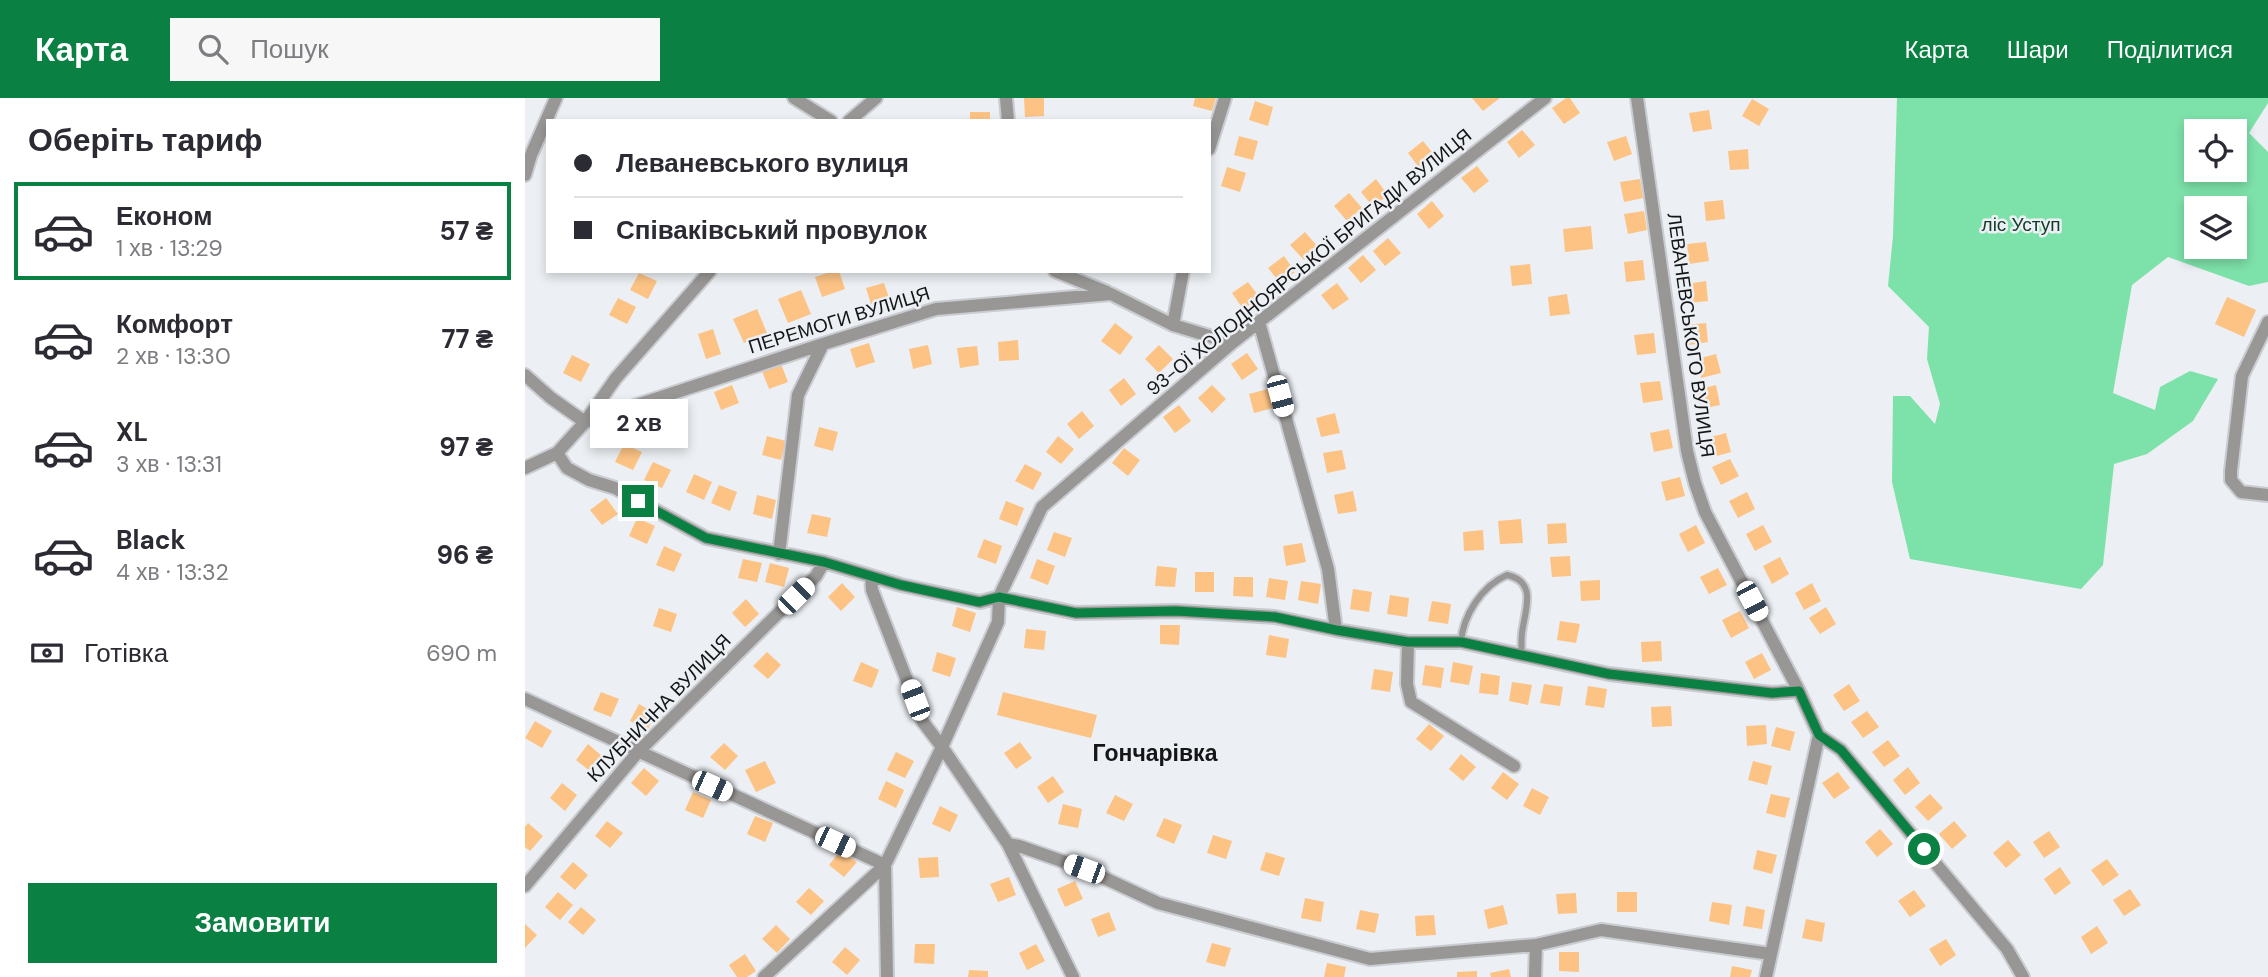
<!DOCTYPE html>
<html lang="uk">
<head>
<meta charset="utf-8">
<style>
	:root { --surface:#fff; --page:#f7f7f7; --text:#2b2b33; --muted:#7c7c81; --line:#e1e1e2; --accent:#0b8043 }
	body { margin:0; font-family:"DM Sans",sans-serif; background:var(--page); color:var(--text); height:100vh; display:flex; flex-direction:column; font-size:26px; white-space:nowrap }
	* { box-sizing:border-box; margin:0 }
	p { font-size:23px; color:var(--muted) }
	.icon { flex:none; width:38px; height:38px; fill:none; stroke:currentColor; stroke-width:2; stroke-linecap:round; stroke-linejoin:round }
	.map { position:relative; flex:1; overflow:hidden }
	.side { display:flex; flex-direction:column; background:var(--surface); width:525px }
	.side>* { flex:none }
	.top-card { position:absolute; left:21px; top:21px; width:665px; height:154px; border-radius:0px; box-shadow:0 4px 10px #0003; display:grid; align-content:center; height:154px; padding:0 28px; background:var(--surface) }
	.tools { position:absolute; left:1659px; top:21px; display:grid; gap:14px }
	.tools a { display:grid; place-items:center; width:63px; height:63px; border-radius:0px; background:var(--surface); box-shadow:0 4px 10px #0003; font-size:35px }
	.end { position:absolute; width:32px; height:32px; margin:-16px; border:9px solid #0b8043; background:#fff; box-shadow:0 0 0 4px #fff }
	.from { border-radius:50% }
	.bubble { position:absolute; height:49px; border-radius:0px; background:var(--surface); box-shadow:0 4px 10px #0003; font-size:23px; font-weight:700; line-height:49px; text-align:center }
	.car { position:absolute; width:21px; height:42px; margin:-21px -10px; border-radius:9px; box-shadow:0 0 5px 2px #0007; background:linear-gradient(#fff 24%,#345 0 40%,#fff 0 76%,#345 0 86%,#fff 0) }
	.top-card b { display:flex; align-items:center; gap:24px; height:66px; font-size:26px }
	.top-card b+b { border-top:2px solid var(--line) }
	.top-card i { width:18px; height:18px; background:var(--text) }
	ul { padding:0; list-style:none }
	li { display:flex; align-items:center; gap:21px; height:98px; margin:0 14px 10px; padding:0 14px; border:4px solid transparent; border-radius:0px }
	li div { flex:1 }
	li b { display:block; font-size:26px }
	li em { font-style:normal; font-weight:700 }
	li.active { border-color:var(--accent) }
	li>.icon { width:63px; height:63px; stroke-width:1.5 }
	h2 { padding:0 28px; font-size:32px; line-height:84px }
	.pay { display:flex; align-items:center; gap:18px; height:77px; padding:0 28px; font-size:26px }
	.pay p { margin-inline-start:auto }
	.cta { display:flex; gap:14px; margin-top:auto; padding:14px 28px }
	.cta a { flex:1; height:80px; border-radius:0px; background:var(--accent); color:#fff; font-size:28px; font-weight:700; line-height:80px; text-align:center }
	header { display:flex; align-items:center; gap:42px; box-sizing:border-box; height:98px; padding:0 35px; background:var(--accent); color:#fff }
	header strong { font-size:33px }
	nav { display:flex; gap:38px; margin-inline-start:auto; font-size:24px }
	.search { width:490px; height:63px; background:var(--page); display:flex; align-items:center; gap:18px; box-sizing:border-box; padding:0 24px; border-radius:0px; color:var(--muted); font-size:26px }
	main { display:flex; flex:1; min-height:0 }
	.map>svg:first-child { display:block }
</style>
</head>
<body>
<header>
<strong>Карта</strong>
<div class="search"><svg class="icon" aria-label="search" viewBox="0 0 24 24"><circle cx="10" cy="10" r="6"/><path d="M15 15l6 6"/></svg>Пошук</div>
<nav><a>Карта</a><a>Шари</a><a>Поділитися</a></nav>
</header>
<main>
<section class="side">
<h2>Оберіть тариф</h2>
<ul>
<li class="active"><svg class="icon" aria-label="car" viewBox="0 0 24 24"><path d="M5 17H2v-5l4-1 3-4h7l3 4 3 1v5h-3M9 17h6M6 11h13"/><circle cx="7" cy="17" r="2"/><circle cx="17" cy="17" r="2"/></svg><div><b>Економ</b><p>1 хв · 13:29</p></div><em>57 ₴</em></li>
<li><svg class="icon" aria-label="car" viewBox="0 0 24 24"><path d="M5 17H2v-5l4-1 3-4h7l3 4 3 1v5h-3M9 17h6M6 11h13"/><circle cx="7" cy="17" r="2"/><circle cx="17" cy="17" r="2"/></svg><div><b>Комфорт</b><p>2 хв · 13:30</p></div><em>77 ₴</em></li>
<li><svg class="icon" aria-label="car" viewBox="0 0 24 24"><path d="M5 17H2v-5l4-1 3-4h7l3 4 3 1v5h-3M9 17h6M6 11h13"/><circle cx="7" cy="17" r="2"/><circle cx="17" cy="17" r="2"/></svg><div><b>XL</b><p>3 хв · 13:31</p></div><em>97 ₴</em></li>
<li><svg class="icon" aria-label="car" viewBox="0 0 24 24"><path d="M5 17H2v-5l4-1 3-4h7l3 4 3 1v5h-3M9 17h6M6 11h13"/><circle cx="7" cy="17" r="2"/><circle cx="17" cy="17" r="2"/></svg><div><b>Black</b><p>4 хв · 13:32</p></div><em>96 ₴</em></li>
</ul>
<div class="pay"><svg class="icon" aria-label="cash" viewBox="0 0 24 24"><path d="M3 7h18v10H3z"/><circle cx="12" cy="12" r="2"/></svg>Готівка<p>690 m</p></div>
<div class="cta"><a>Замовити</a></div>
</section>
<div class="map">
<svg width="1743" height="879" viewBox="0 0 1743 879">
	<rect width="100%" height="100%" fill="#eceff3"/>
	<path fill="#7de2a9" fill-rule="evenodd" d="M1372,0h371v5l-19,30 19,19v130l-19,4 -81,-29 -36,28 -19,108 42,17 5,-23 30,-16 28,8 -25,42 -46,33 -33,10 -11,101 -22,24 -171,-30 -18,-77 1,-86h17l25,28 5,-20 -13,-45 2,-32 -41,-41 5,-50zM1671,33h39v39h-39zM1671,110h39v39h-39z"/>
	<path fill="#fcc385" d="M499,0h20v18l-19,1z
		M670,0h21l-4,13 -19,-5z
		M947,0h28l-17,13z
		M1041,0h4l10,15 -16,11 -12,-16z
		M1227,1l17,10 -10,17 -17,-10z
		M730,3l18,6 -5,19 -19,-6z
		M1184,12l3,19 -19,3 -4,-19z
		M445,14h20v9h-20z
		M997,32l13,15 -16,13 -12,-16z
		M714,38l19,5 -5,19 -19,-5z
		M1101,38l6,18 -18,7 -7,-19z
		M898,43l13,16 -16,12 -12,-16z
		M1223,51l1,20 -19,1 -2,-19z
		M952,68l12,15 -15,12 -13,-15z
		M702,69l19,6 -6,19 -19,-6z
		M851,81l12,16 -15,12 -12,-15z
		M1115,81l3,19 -19,4 -4,-20z
		M824,95l13,15 -15,13 -13,-15z
		M1198,102l2,19 -19,2 -2,-19z
		M907,103l12,15 -15,13 -12,-15z
		M1119,113l3,19 -19,4 -4,-20z
		M1066,128l2,23 -28,3 -2,-23z
		M780,134l13,15 -14,13 -14,-15z
		M863,140l13,15 -16,13 -12,-15z
		M1181,144l3,19 -20,3 -2,-20z
		M838,157l13,15 -15,13 -13,-15z
		M759,158l11,16 -15,11 -12,-15z
		M1118,162l2,20 -19,2 -2,-20z
		M1005,166l2,20 -20,2 -2,-20z
		M308,173h6l6,18 -23,8 -7,-20z
		M114,175l18,8 -9,18 -18,-9z
		M1181,183l2,20 -19,2 -3,-19z
		M723,184l12,16 -17,11 -11,-16z
		M359,185l5,15 -18,6 -5,-16z
		M812,185l12,16 -16,11 -12,-15z
		M276,192l10,24 -23,9 -10,-24z
		M1042,196l3,20 -20,2 -2,-19z
		M1702,199l29,13 -12,27 -29,-13z
		M93,200l18,9 -9,17 -18,-9z
		M232,211l10,24 -23,10 -11,-24z
		M590,225l18,14 -13,18 -19,-14z
		M1181,225l2,19 -19,3 -3,-20z
		M188,231l8,25 -15,5 -8,-25z
		M1129,235l2,20 -19,2 -3,-20z
		M493,242l1,20 -20,1 -1,-19z
		M344,245l6,19 -19,6 -6,-19z
		M403,247l4,19 -19,5 -4,-20z
		M634,247l14,14 -14,14 -14,-14z
		M452,248l2,19 -19,3 -3,-20z
		M722,255l11,16 -16,11 -11,-16z
		M1191,256l5,19 -20,5 -4,-19z
		M47,257l18,9 -9,18 -18,-9z
		M256,266l7,18 -19,7 -7,-18z
		M599,280l12,16 -15,12 -12,-16z
		M1135,283l3,19 -20,3 -3,-20z
		M207,287l7,18 -18,7 -7,-18z
		M687,287l14,14 -14,14 -14,-15z
		M1191,287l4,20 -19,4 -5,-19z
		M743,291l5,19 -19,5 -5,-19z
		M654,307l12,16 -16,12 -12,-16z
		M557,313l12,15 -15,13 -12,-15z
		M810,315l5,20 -19,4 -5,-19z
		M294,329l19,5 -5,19 -19,-5z
		M1144,331l4,19 -19,4 -4,-19z
		M1201,335l5,19 -18,5 -6,-19z
		M242,338l19,5 -5,19 -19,-5z
		M533,338l16,13 -13,15 -15,-12z
		M99,346l18,8 -9,18 -18,-8z
		M599,350l16,12 -12,16 -16,-13z
		M817,352l4,19 -19,4 -4,-20z
		M1205,361l9,17 -18,9 -9,-18z
		M128,364l18,8 -9,18 -18,-8z
		M500,366l17,9 -9,17 -18,-9z
		M169,376l18,8 -8,18 -18,-8z
		M1155,379l5,19 -19,5 -5,-19z
		M194,387l18,7 -7,19 -19,-8z
		M828,393l4,20 -19,3 -4,-19z
		M1222,394l8,17 -17,9 -9,-17z
		M232,397l19,5 -4,19 -19,-5z
		M81,400l12,16 -16,11 -12,-15z
		M481,403l18,7 -7,18 -18,-7z
		M287,416l19,4 -4,19 -20,-4z
		M112,420l18,8 -8,18 -18,-8z
		M996,421l2,24 -23,1 -2,-23z
		M1041,425l1,20 -19,1 -1,-20z
		M1171,427l9,18 -17,9 -9,-18z
		M1238,427l9,17 -17,9 -9,-17z
		M958,432l1,20 -20,1 -1,-19z
		M529,434l18,6 -7,19 -18,-7z
		M459,441l18,7 -6,18 -19,-7z
		M777,445l4,19 -20,4 -3,-20z
		M139,448l18,8 -8,18 -18,-7z
		M1045,458l1,20 -19,1 -2,-20z
		M1255,459l9,17 -17,10 -9,-18z
		M218,461l19,4 -5,19 -19,-4z
		M512,461l18,7 -7,19 -18,-7z
		M245,465l19,5 -5,19 -19,-5z
		M632,468l20,2 -2,19 -20,-1z
		M1193,470l9,17 -18,9 -9,-17z
		M670,474h19v20h-19z
		M709,479h19v20l-20,-1z
		M744,480l19,3 -3,19 -19,-3z
		M1075,482v20l-19,1 -1,-20z
		M776,483l20,3 -3,20 -20,-4z
		M317,485l13,14 -14,14 -13,-14z
		M1287,485l9,18 -17,9 -9,-17z
		M828,491l19,3 -3,20 -19,-3z
		M865,497l19,3 -2,19 -20,-3z
		M221,501l13,15 -14,13 -13,-14z
		M907,503l19,3 -3,20 -20,-3z
		M432,509l19,6 -6,19 -18,-6z
		M1301,509l10,17 -16,10 -11,-16z
		M134,510l18,6 -6,18 -18,-6z
		M1215,513l9,17 -18,10 -9,-18z
		M1035,523l20,3 -4,19 -19,-3z
		M635,527h20l-1,20 -19,-1z
		M501,531l20,2 -2,19 -20,-2z
		M744,537l20,4 -3,19 -20,-3z
		M1136,543l1,20 -20,1 -1,-20z
		M242,554l14,13 -13,14 -15,-13z
		M412,554l19,6 -6,19 -18,-6z
		M1237,555l9,17 -17,9 -9,-17z
		M336,564l18,8 -7,18 -19,-7z
		M928,564l20,4 -4,19 -19,-3z
		M900,567l19,3 -3,20 -19,-3z
		M849,571l19,3 -3,20 -19,-3z
		M956,575l19,3 -2,19 -19,-2z
		M987,584l20,3 -4,20 -19,-4z
		M1019,586l19,3 -3,19 -20,-3z
		M1324,586l11,17 -16,10 -11,-16z
		M1063,588l19,3 -3,19 -19,-3z
		M76,594l18,7 -8,18 -18,-7z
		M478,594l94,23 -6,23 -94,-23z
		M114,606l17,10 -9,17 -17,-10z
		M1146,608l1,20 -20,1 -1,-20z
		M1342,613l12,16 -16,11 -12,-16z
		M10,623l17,10 -10,17 -17,-10z
		M904,626l15,12 -13,15 -15,-12z
		M1241,627l1,19 -20,2 -1,-20z
		M1251,629l19,5 -5,19 -19,-5z
		M1363,642l12,16 -16,11 -12,-15z
		M495,644l12,16 -16,11 -12,-16z
		M199,645l14,13 -13,14 -15,-13z
		M63,646l15,13 -12,15 -15,-12z
		M371,654l18,9 -9,17 -18,-8z
		M936,656l15,13 -13,14 -14,-12z
		M240,663l11,22 -20,9 -11,-22z
		M1228,663l19,5 -5,19 -19,-5z
		M1383,669l12,16 -15,12 -12,-15z
		M119,670l15,13 -13,15 -15,-13z
		M978,674l16,12 -12,16 -16,-12z
		M1313,674l12,16 -16,11 -12,-16z
		M528,678l11,16 -16,11 -11,-16z
		M361,683l18,9 -8,18 -18,-9z
		M37,685l15,12 -12,16 -15,-13z
		M1007,690l17,9 -9,18 -17,-9z
		M168,694l18,8 -8,18 -18,-8z
		M1246,696l19,4 -5,20 -19,-5z
		M1405,696l13,14 -15,13 -13,-14z
		M590,697l18,9 -9,17 -18,-8z
		M538,706l19,5 -4,19 -20,-4z
		M415,708l18,9 -8,17 -18,-8z
		M230,718l18,7 -8,19 -18,-8z
		M639,720l18,7 -8,19 -18,-8z
		M82,723l16,12 -13,15 -15,-12z
		M1429,723l13,15 -15,13 -13,-15z
		M3,725l15,13 -13,15 -5,-4v-20z
		M1355,731l13,15 -16,13 -12,-15z
		M1524,733l11,16 -16,11 -11,-16z
		M688,737l19,6 -6,18 -19,-6z
		M1483,742l13,15 -15,13 -13,-15z
		M316,752l16,12 -13,15 -15,-12z
		M1232,752l20,5 -5,19 -19,-5z
		M741,754l19,6 -6,18 -19,-6z
		M413,759l1,20 -19,1 -2,-20z
		M1582,761l12,16 -16,11 -12,-16z
		M48,764l15,13 -13,15 -15,-13z
		M1535,769l11,16 -16,12 -11,-16z
		M484,779l7,18 -18,7 -8,-18z
		M550,783l8,18 -18,8 -8,-18z
		M284,790l15,13 -13,14 -15,-13z
		M1605,791l11,16 -17,11 -11,-16z
		M1389,792l12,16 -16,11 -12,-16z
		M33,794l15,13 -13,15 -15,-13z
		M1092,794h20v20h-20z
		M1051,795l1,20 -19,1 -2,-20z
		M780,800l19,4 -3,20 -20,-4z
		M1187,804l20,3 -3,20 -20,-4z
		M978,807l5,19 -20,5 -4,-19z
		M1221,808l19,4 -3,19 -19,-3z
		M56,809l15,13 -13,15 -15,-13z
		M835,812l19,4 -4,19 -19,-4z
		M584,814l7,18 -18,7 -7,-18z
		M909,817l2,20 -20,1 -1,-20z
		M1281,821l19,4 -3,19 -20,-4z
		M0,826l12,11 -12,13z
		M251,827l14,14 -13,14 -15,-14z
		M1572,828l11,17 -17,11 -10,-17z
		M1421,841l10,16 -16,11 -11,-17z
		M687,845l19,5 -6,19 -19,-5z
		M390,846h20l-1,20 -20,-1z
		M511,846l9,17 -18,9 -8,-17z
		M320,849l15,13 -13,15 -15,-13z
		M1034,854h20v20l-20,-1z
		M220,856l11,17 -9,6h-10l-8,-12z
		M802,865l19,4 -2,10h-20z
		M1207,868l20,4 -2,7h-20z
		M984,871l2,8h-20l-1,-4z
		M444,872l19,1v6h-20z
		M952,873v6h-20v-5z"/>
	<g fill="none" stroke-linecap="round" stroke-linejoin="round">
		<g stroke="#c9ccd0" stroke-width="10">
			<path id="lane" d="M936,544c2,-27 21,-56 46,-67 31,7 18,34 15,58 -1,8 0,15 -1,23"/>
		</g>
		<g stroke="#c9ccd0" stroke-width="16">
			<path id="street" d="M269,0l37,23
				M481,0l2,23
				M1020,0l-313,245 -190,164 -43,90 -1,25 -56,125 66,97 11,2 66,23 73,34 212,56 166,-14 65,-15 170,24
				M1112,0l50,353 8,32 10,29 94,179 20,44 22,15 166,199 16,28
				M324,23l27,-23
				M684,51l16,-51
				M0,77l6,-20 25,-57
				M530,173l52,21
				M734,224l69,247 8,61
				M1743,224l-26,54 -11,95v9l10,12 27,3
				M648,227l10,-54
				M0,277l26,23 34,24
				M60,324l238,-78 113,-35 175,-15 62,31 59,18
				M32,355l10,15 22,12 26,8 91,50 118,24 77,23 79,17 19,-5 77,16 100,-2 99,6 61,13 72,12h53l148,32 163,19 27,-2
				M0,370l32,-15 28,-31 31,-44 94,-107
				M254,456l19,-159 25,-51
				M883,544l-1,42 4,18 103,64
				M0,601l360,166 2,112
				M483,746l65,133
				M0,788l113,-134 178,-176 8,-14
				M239,879l121,-112 57,-118 -19,-25 -51,-132 -1,-14
				M1010,879l1,-32
				M1241,879l53,-242"/>
		</g>
		<use href="#lane" stroke="#999795" stroke-width="6"/>
		<use href="#street" stroke="#999795" stroke-width="12"/>
	</g>
	<g fill="none" stroke-linecap="round" stroke-linejoin="round">
		<path stroke="#0b8043" stroke-width="9" d="M113,403l68,37 118,24 77,23 78,17 20,-5 77,16 100,-2 99,6 61,13 72,12h53l148,32 163,19 27,-2 20,44 22,15 83,99"/>
	</g>
	<g text-anchor="middle" dominant-baseline="central" stroke-width="5" stroke-linejoin="round" paint-order="stroke">
		<g font-size="19" fill="#113d27" stroke="#eceff3">
			<text x="1496" y="126">ліс Уступ</text>
		</g>
		<g font-size="19" fill="#141517" stroke="#eceff3">
			<text transform="translate(784 164) rotate(-39)">93-ОЇ ХОЛОДНОЯРСЬКОЇ БРИГАДИ ВУЛИЦЯ</text>
			<text transform="translate(314 222) rotate(-17)">ПЕРЕМОГИ ВУЛИЦЯ</text>
			<text transform="translate(1166 237) rotate(82)">ЛЕВАНЕВСЬКОГО ВУЛИЦЯ</text>
			<text transform="translate(134 610) rotate(-46)">КЛУБНИЧНА ВУЛИЦЯ</text>
		</g>
		<g font-size="23" font-weight="bold" fill="#141517" stroke="#eceff3">
			<text x="630" y="655">Гончарівка</text>
		</g>
	</g>
</svg>
<div class="tools">
<a><svg class="icon" aria-label="locate" viewBox="0 0 24 24"><circle cx="12" cy="12" r="6"/><path d="M12 2v4M12 18v4M2 12h4M18 12h4"/></svg></a>
<a><svg class="icon" aria-label="layers" viewBox="0 0 24 24"><path d="M12 4l9 5-9 5-9-5zM3 14l9 5 9-5"/></svg></a>
</div>
<i class="end from" style="left:1399px;top:751px"></i>
<i class="end" style="left:113px;top:403px"></i>
<div class="bubble" style="left:65px;top:301px;width:98px">2 хв</div>
<i class="car" style="left:755px;top:298px;rotate:165deg"></i>
<i class="car" style="left:271px;top:498px;rotate:45deg"></i>
<i class="car" style="left:1227px;top:503px;rotate:152deg"></i>
<i class="car" style="left:390px;top:602px;rotate:339deg"></i>
<i class="car" style="left:187px;top:688px;rotate:114deg"></i>
<i class="car" style="left:310px;top:744px;rotate:115deg"></i>
<i class="car" style="left:559px;top:771px;rotate:290deg"></i>
<div class="top-card">
<b><i class="from"></i>Леваневського вулиця</b>
<b><i></i>Співаківський провулок</b>
</div>
</div>
</main>
</body>
</html>
